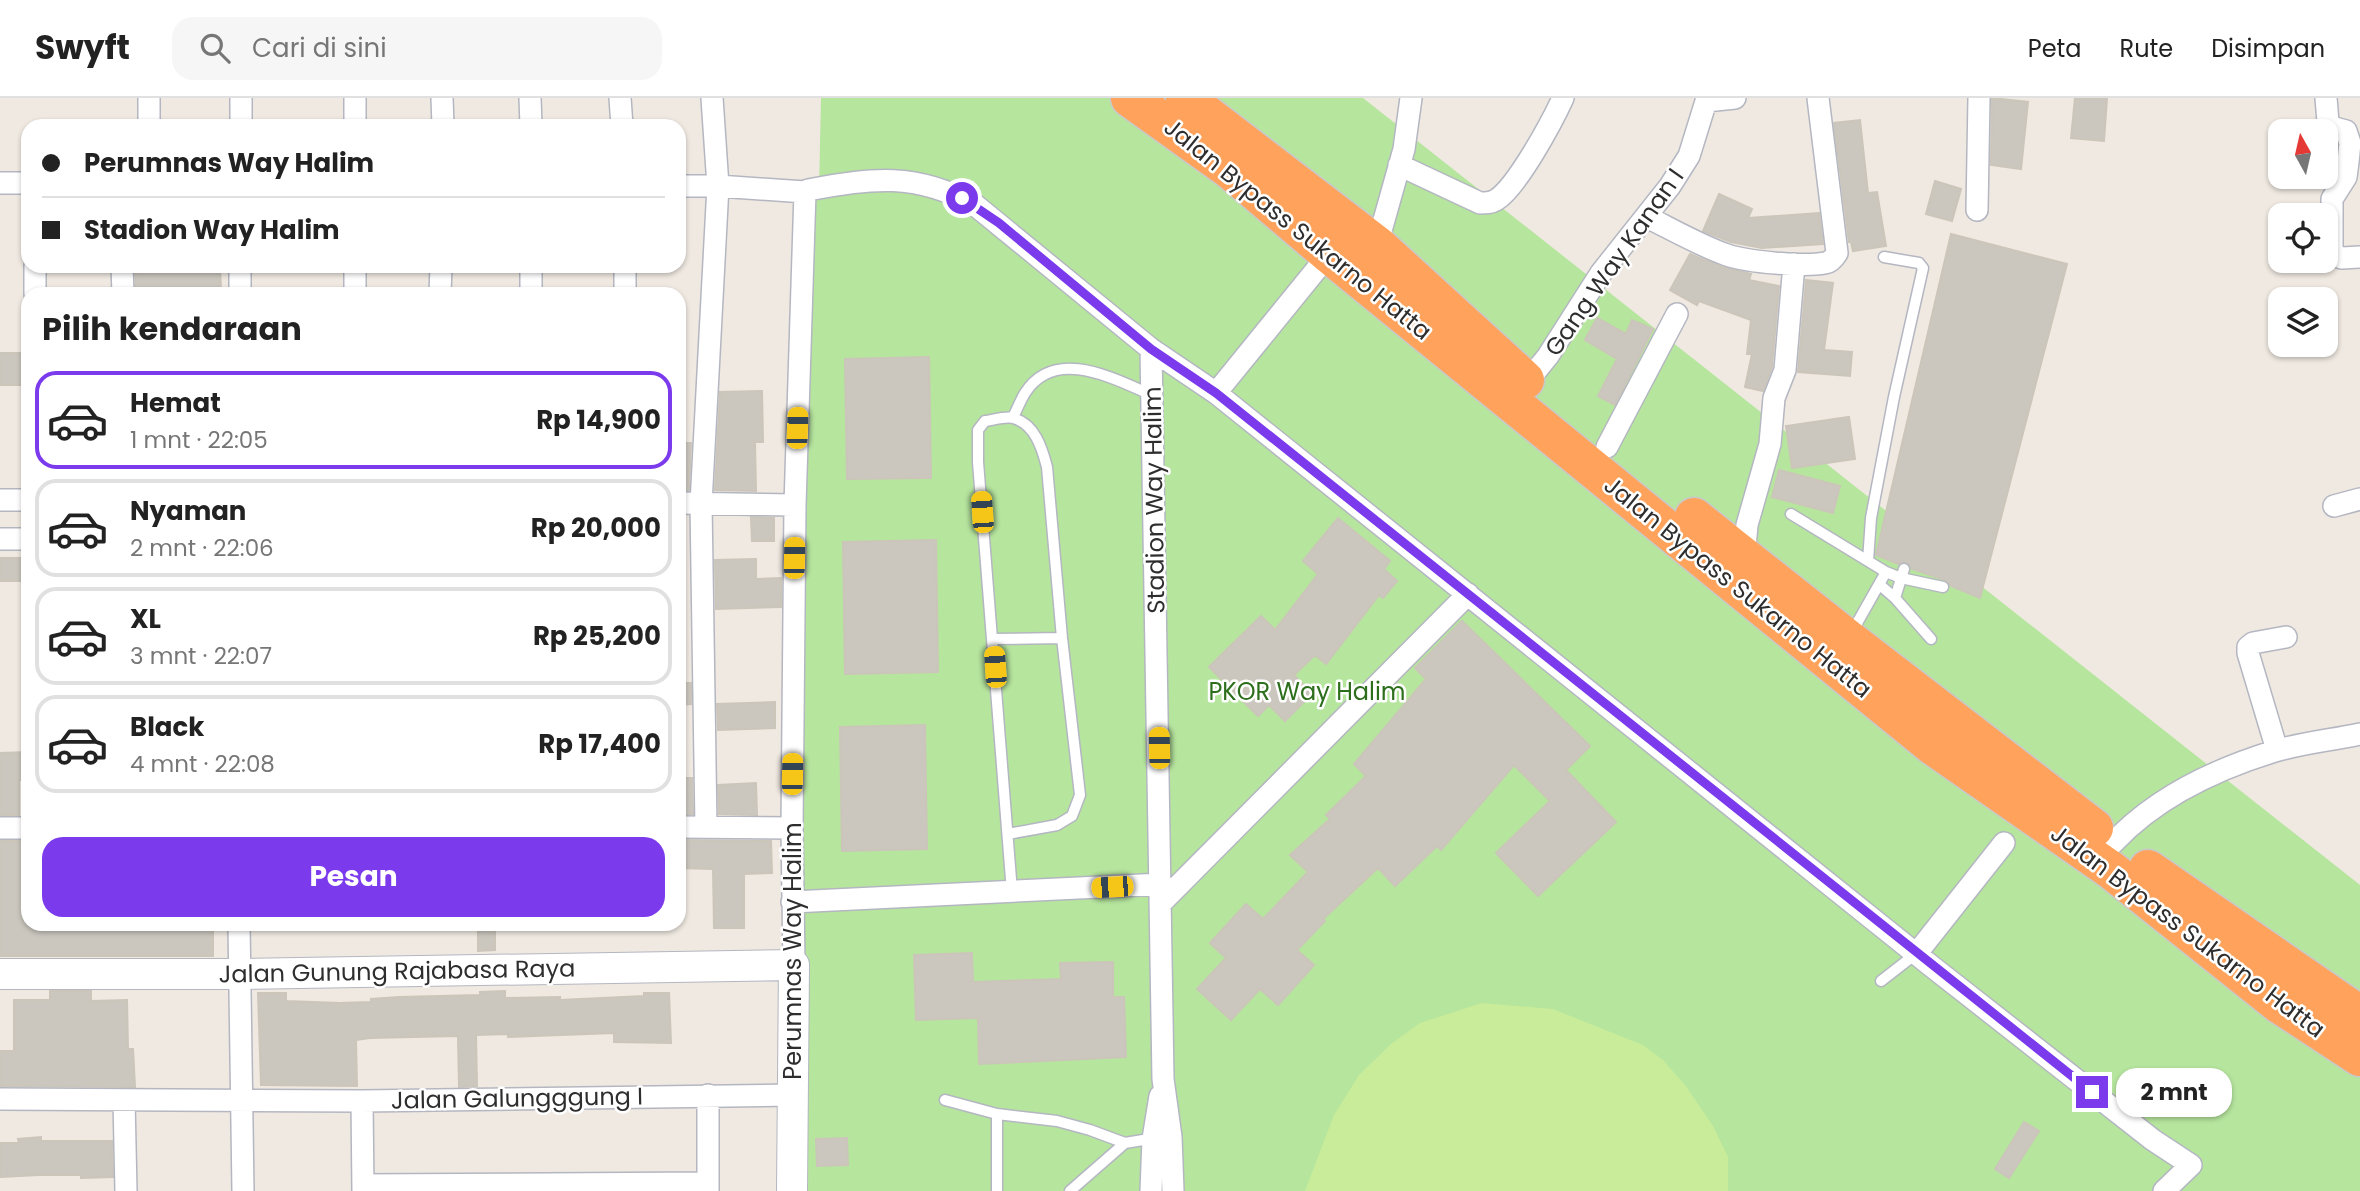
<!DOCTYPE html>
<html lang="id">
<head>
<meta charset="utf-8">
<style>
	:root { --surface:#fff; --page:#f6f6f6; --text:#222; --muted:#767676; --line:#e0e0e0; --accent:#7c3aed }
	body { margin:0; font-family:Poppins,sans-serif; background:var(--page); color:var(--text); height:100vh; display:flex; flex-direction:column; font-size:26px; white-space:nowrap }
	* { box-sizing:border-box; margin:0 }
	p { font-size:23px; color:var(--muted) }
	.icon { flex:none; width:38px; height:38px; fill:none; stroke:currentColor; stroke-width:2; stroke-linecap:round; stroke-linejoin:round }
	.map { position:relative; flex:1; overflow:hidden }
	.sheet { position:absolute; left:21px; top:189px; width:665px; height:644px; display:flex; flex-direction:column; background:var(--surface); border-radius:21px; box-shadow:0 2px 5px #0004 }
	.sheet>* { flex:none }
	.hud { position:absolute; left:21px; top:21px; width:665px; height:154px; border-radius:21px; box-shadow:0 2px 5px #0004; display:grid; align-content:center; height:154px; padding:0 21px; background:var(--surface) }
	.needle { width:46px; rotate:352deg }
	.tools { position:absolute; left:2268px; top:21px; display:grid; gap:14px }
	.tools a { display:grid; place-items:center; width:70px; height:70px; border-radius:14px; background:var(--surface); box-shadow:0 2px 5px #0004; font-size:35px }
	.end { position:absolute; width:32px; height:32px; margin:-16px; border:9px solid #7c3aed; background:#fff; box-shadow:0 0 0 4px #fff }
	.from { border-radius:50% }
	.bubble { position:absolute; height:49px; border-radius:21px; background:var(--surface); box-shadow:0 2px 5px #0004; font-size:23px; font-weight:700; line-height:49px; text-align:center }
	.car { position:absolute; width:21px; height:42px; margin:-21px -10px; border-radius:9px; box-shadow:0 0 5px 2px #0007; background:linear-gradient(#f5c518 24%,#345 0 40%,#f5c518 0 76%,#345 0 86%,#f5c518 0) }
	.hud b { display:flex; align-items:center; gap:24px; height:66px; font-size:26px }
	.hud b+b { border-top:2px solid var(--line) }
	.hud i { width:18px; height:18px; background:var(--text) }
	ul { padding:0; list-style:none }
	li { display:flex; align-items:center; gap:21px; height:98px; margin:0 14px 10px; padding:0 7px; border:4px solid var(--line); border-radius:21px }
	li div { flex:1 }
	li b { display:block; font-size:26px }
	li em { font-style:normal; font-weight:700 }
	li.selected { border-color:var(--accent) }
	li>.icon { width:63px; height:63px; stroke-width:1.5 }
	h2 { padding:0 21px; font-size:32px; line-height:84px }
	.cta { display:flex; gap:14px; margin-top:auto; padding:14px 21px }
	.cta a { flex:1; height:80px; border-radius:21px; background:var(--accent); color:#fff; font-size:28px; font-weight:700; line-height:80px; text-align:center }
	header { display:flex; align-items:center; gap:42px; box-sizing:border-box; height:98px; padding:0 35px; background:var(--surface); border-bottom:2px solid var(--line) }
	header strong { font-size:33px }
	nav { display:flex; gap:38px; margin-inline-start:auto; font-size:24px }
	.search { width:490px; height:63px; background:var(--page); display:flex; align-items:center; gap:18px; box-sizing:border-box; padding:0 24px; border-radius:21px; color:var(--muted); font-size:26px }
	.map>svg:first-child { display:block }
</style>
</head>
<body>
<header>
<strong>Swyft</strong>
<div class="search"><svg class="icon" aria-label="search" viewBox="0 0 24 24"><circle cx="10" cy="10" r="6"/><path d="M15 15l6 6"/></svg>Cari di sini</div>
<nav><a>Peta</a><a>Rute</a><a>Disimpan</a></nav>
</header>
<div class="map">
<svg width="2360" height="1093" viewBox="0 0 2360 1093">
	<rect width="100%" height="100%" fill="#efe9e1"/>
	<path fill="#b6e59e" d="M821,0h542l997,787v306h-1569l2,-978 4,-15 22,-7z"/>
	<path fill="#c9ec9a" d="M1482,905l71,6 90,36 20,15 22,25 28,41 15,31v34h-423l29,-76 25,-40 32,-31 29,-21z"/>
	<path fill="#cbc7bf" stroke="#cbc5ba" stroke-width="2" d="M1992,0l36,4 -7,67 -30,-4z
		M2075,0h32l-3,43 -33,-3z
		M1860,22l8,73 9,-1 9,54 -33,5 -2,-9h-2l-15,-119z
		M1935,83l26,8 -9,32 -26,-7z
		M1719,96l33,15 -4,9 71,-5 4,31 -61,4 -31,-6 -28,-11z
		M1951,136l116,30 -87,334 -29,-12 -6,-6 -33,-11 -5,-7 -9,2 -22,-9z
		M1690,156l32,13 29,7 -2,6 30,6 -7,81 -9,24 -18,-4 7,-33h-5l4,-34 -52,-19 -2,4 -27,-15z
		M135,168h85l1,25 -85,3z
		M1806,182l27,3 -9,67 28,2 -2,24 -52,-4z
		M1597,220l29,16 6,-14 21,9 -38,76 -17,-9 19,-37 -32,-19z
		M0,255h28v32h-28z
		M929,259l2,121 -84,1 -2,-120z
		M762,293l1,51h-8l1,49 -41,-1 5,-98z
		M1849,319l6,42 -63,9 -6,-42z
		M679,345h12l-2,47h-10z
		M1779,372l61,16 -7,27 -61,-16z
		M751,419l23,1v23h-22z
		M1338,420l52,43 -6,8 13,12 -14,17 -4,-3 -53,69 -11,-9 -21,20 18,19 -27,27 -16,-16 -11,11 -49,-49 52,-51 14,14 43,-56 -15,-13z
		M936,442l2,132 -93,2 -2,-132z
		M0,460h28v23h-28z
		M756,461v20l25,-1v29l-65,2 -1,-49z
		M1462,523l128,125 -24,24 50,52 -78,74 -42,-43 54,-52 -36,-36 -73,85 -4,-4 -42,40 -17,-18 -55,51 2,2 -28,29 17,15 -36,40 -18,-16 -29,31 -34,-31 29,-31 -16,-15 36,-39 17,15 45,-47 -18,-17 40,-36 -4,-4 40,-39 -12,-12 72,-85 -11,-11z
		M679,585h12v21l-12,1z
		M775,604v26l-57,2 -1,-26z
		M925,627l2,124 -85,2 -2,-124z
		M28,654v28h-9v35h-19v-62z
		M679,680h13l1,36h-14z
		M756,685l1,32 -38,-1 -1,-29z
		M679,742l92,1 1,32 -28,1v54h-30l-1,-59 -34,-1z
		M0,743h28v83h185v32h-213z
		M478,826h17v26l-17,1z
		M972,855l1,29 88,-3 -1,-16 53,-1v35h11l2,60 -147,7 -1,-46 -62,2 -2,-65z
		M50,893h41v10l36,-1 1,49h5l2,38 -135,-1v-35h14v-51h36z
		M505,893v7l55,-1v3l84,-4v-3h25l2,50 -57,-1v-9l-106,4v-3l-32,1 1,51 -18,1 -1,-51 -88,2 -14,2 1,46 -96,-1 -3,-92h28v8l54,2 31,-1v-3l28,-2 81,-2v-3z
		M2024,1024l15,9 -30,47 -14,-9z
		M41,1039v4h71l1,36 -32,1v-3h-42l-39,2v-34h19l-1,-4z
		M847,1040l1,27 -31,1 -1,-27z"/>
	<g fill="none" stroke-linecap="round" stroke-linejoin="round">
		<g stroke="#b4b7c1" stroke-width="13">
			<path id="lane" d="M1013,319c4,-7 7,-16 12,-24 30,-47 89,-14 127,2
				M1791,416l77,47
				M1886,474l15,6 42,9
				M1880,487l15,13 9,-29
				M1895,500l36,41
				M1852,534l34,-60 -18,-11 3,-43 23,-121 29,-129 -4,-5 -35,-6
				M992,541l70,-1
				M1008,736l49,-9 15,-9 8,-21 -18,-157 -15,-171c-5,-19 -12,-43 -34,-49 -7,-2 -20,2 -28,3l-7,9v32l34,430
				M1881,883l36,-28
				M945,1002l52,14v77
				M997,1016l60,7 33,9 35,13
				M1070,1093l55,-48 30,-5"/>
		</g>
		<g stroke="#b4b7c1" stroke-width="24">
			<path id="street" d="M241,0v28
				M442,0l1,28
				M530,0l1,28
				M620,0l2,28
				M2326,0l2,24 3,5 15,4 4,12 -2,19 -2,15 -14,22v50l1,6 9,3 18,-1
				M1706,3l29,-3
				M149,28v-28
				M355,28v-28
				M1399,67l81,38c6,0 11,0 16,-3 21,-13 56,-78 67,-102
				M0,85h28
				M679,88h39l87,6 3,-2c65,-12 107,-18 167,15l176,144 65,44 714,572 223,175 38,25 -27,26
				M1977,112l2,-112
				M1647,119c26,13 52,28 80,38 21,7 76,12 98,8 6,-1 9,-5 12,-10l-19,-155
				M1377,147l27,-96 7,-51
				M122,168l1,28
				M35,196v-28
				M240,196v-28
				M355,196v-28
				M440,196l1,-28
				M531,196v-28
				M625,196v-28
				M1151,251l12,730 8,58 2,54
				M1527,284l21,-26 53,-83 69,-87 19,-30 18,-58
				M1216,295l113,-139
				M1607,349l70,-133
				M0,402h28
				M679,405l116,2
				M2334,408l26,-7
				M0,441h28
				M1744,460l3,-33 23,-81 4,-46 11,-28 9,-106
				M2277,652l-29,-97v-6l5,-4 33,-6
				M679,729l113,1
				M706,729l-5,-323 17,-318 -6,-88
				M0,730h28
				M2113,745c43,-46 103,-74 162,-92 27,-8 57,-11 85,-17
				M792,804l370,-18
				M1162,804l306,-308
				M239,826l4,267
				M1917,855l87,-110
				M794,867l-2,-137 3,-323 10,-313
				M708,997v96
				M0,1001l362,2 430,-6
				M124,1002l2,91
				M362,1003l1,90
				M363,1087l345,-2
				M1151,1093l2,-52 7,-43"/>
		</g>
		<g stroke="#b4b7c1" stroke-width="32">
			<path id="secondary" d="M0,876h240l554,-9 -2,226"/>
		</g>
		<g stroke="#c9c9c9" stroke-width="41">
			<path id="highway" d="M1130,0l99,71 100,85 604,492 178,124 168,134 81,53
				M1185,0l192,147 148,135
				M1694,419l154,122 246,189
				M2148,771l212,146"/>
		</g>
		<use href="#lane" stroke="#fff" stroke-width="10"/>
		<use href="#street" stroke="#fff" stroke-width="21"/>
		<use href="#secondary" stroke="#fff" stroke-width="30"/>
		<use href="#highway" stroke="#ffa35c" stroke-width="38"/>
	</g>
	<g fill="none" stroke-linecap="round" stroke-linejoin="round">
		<path stroke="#7c3aed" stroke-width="9" d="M962,100l37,25 152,126 65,44 876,699"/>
	</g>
	<g text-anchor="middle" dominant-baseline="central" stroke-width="5" stroke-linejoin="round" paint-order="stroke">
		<g font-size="24" fill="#2e2e2e" stroke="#fff">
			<text transform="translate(1298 131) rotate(39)">Jalan Bypass Sukarno Hatta</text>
			<text transform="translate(1614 164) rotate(-55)">Gang Way Kanan I</text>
			<text transform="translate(1154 402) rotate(-91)">Stadion Way Halim</text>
			<text transform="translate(1738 489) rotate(39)">Jalan Bypass Sukarno Hatta</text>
			<text transform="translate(2188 833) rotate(37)">Jalan Bypass Sukarno Hatta</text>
			<text transform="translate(792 853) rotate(-90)">Perumnas Way Halim</text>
			<text transform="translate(397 873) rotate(-1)">Jalan Gunung Rajabasa Raya</text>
			<text transform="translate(517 1000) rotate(-1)">Jalan Galungggung I</text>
		</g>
		<g font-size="24" fill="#2c6e1b" stroke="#fff">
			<text x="1307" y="593">PKOR Way Halim</text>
		</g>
	</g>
</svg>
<div class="tools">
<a><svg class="needle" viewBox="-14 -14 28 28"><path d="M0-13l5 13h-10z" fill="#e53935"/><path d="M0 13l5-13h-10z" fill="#767676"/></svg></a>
<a><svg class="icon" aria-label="locate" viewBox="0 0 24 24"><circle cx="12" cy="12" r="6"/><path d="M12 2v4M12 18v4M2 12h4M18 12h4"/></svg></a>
<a><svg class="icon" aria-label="layers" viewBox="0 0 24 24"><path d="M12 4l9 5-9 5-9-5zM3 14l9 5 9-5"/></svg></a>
</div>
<i class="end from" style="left:962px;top:100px"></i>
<i class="end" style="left:2092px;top:994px"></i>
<div class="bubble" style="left:2116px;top:970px;width:116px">2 mnt</div>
<i class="car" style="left:797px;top:330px;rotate:2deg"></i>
<i class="car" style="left:982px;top:414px;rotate:356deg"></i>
<i class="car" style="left:794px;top:460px;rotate:1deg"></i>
<i class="car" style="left:995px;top:569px;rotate:356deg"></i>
<i class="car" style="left:1159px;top:650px;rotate:359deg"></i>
<i class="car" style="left:792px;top:676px;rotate:1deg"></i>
<i class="car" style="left:1112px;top:789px;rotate:267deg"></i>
<div class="hud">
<b><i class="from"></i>Perumnas Way Halim</b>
<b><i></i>Stadion Way Halim</b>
</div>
<section class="sheet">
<h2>Pilih kendaraan</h2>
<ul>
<li class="selected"><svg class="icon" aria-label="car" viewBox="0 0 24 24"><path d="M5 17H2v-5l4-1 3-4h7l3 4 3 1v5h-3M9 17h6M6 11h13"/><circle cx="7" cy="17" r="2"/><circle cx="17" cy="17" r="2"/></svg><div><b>Hemat</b><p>1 mnt · 22:05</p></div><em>Rp 14,900</em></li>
<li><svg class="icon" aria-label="car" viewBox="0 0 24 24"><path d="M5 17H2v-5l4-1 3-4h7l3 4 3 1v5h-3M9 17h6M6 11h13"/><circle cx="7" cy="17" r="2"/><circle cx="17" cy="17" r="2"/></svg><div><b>Nyaman</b><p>2 mnt · 22:06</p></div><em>Rp 20,000</em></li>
<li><svg class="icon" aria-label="car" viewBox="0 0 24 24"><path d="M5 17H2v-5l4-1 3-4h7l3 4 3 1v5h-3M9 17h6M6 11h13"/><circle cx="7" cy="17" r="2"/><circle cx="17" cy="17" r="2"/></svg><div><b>XL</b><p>3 mnt · 22:07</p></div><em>Rp 25,200</em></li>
<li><svg class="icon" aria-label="car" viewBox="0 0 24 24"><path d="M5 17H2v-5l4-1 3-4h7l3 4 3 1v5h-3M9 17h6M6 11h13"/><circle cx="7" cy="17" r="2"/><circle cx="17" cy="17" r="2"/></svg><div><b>Black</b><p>4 mnt · 22:08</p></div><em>Rp 17,400</em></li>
</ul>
<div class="cta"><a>Pesan</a></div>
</section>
</div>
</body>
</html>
